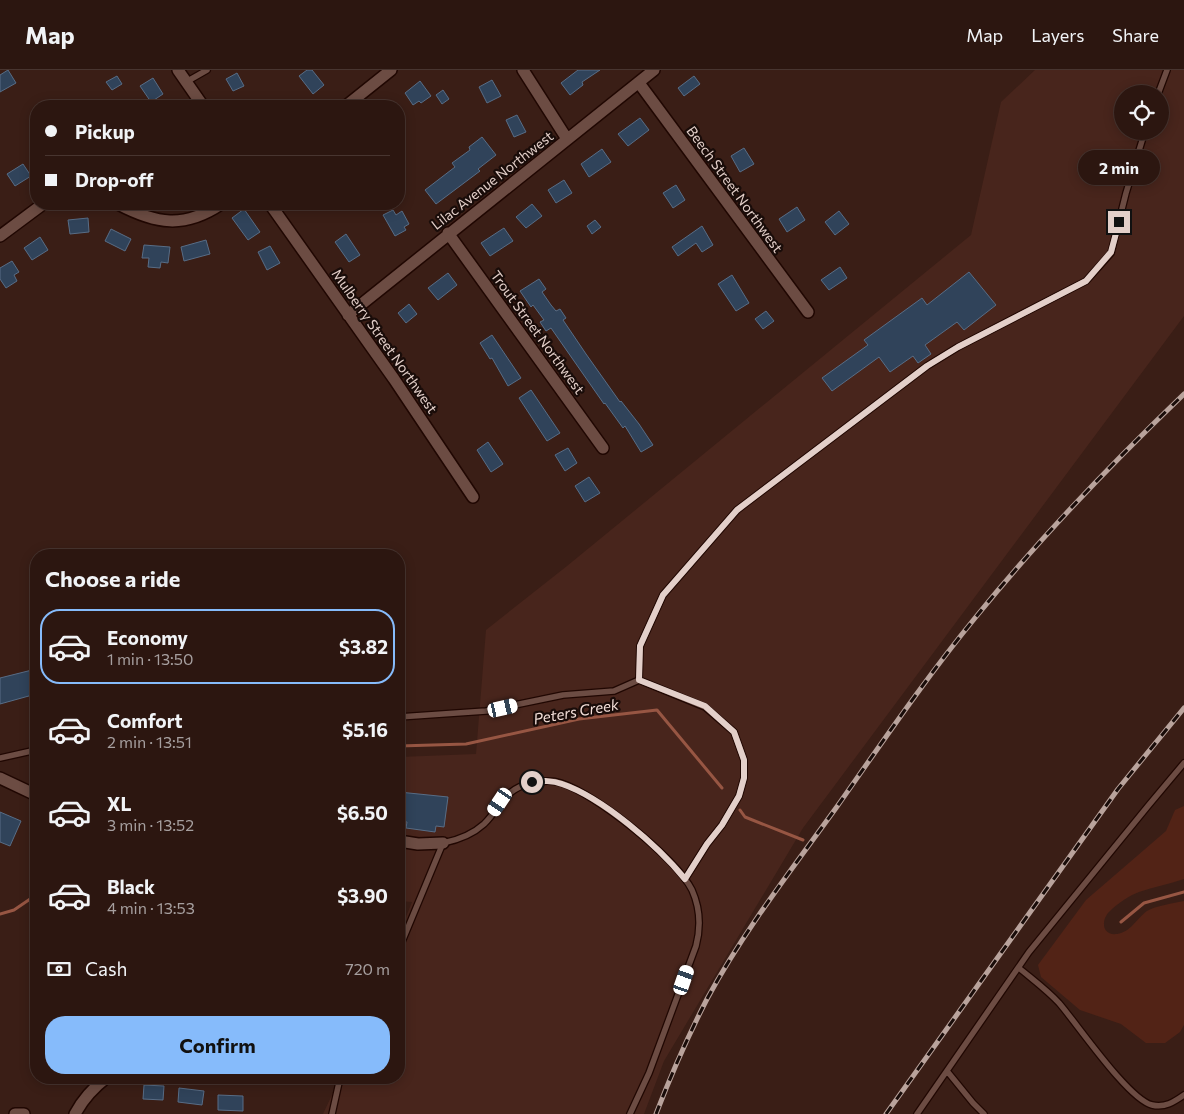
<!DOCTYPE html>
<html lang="en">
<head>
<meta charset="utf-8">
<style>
	:root { --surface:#2c1610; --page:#341f19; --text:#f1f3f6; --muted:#a69f9f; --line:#483530; --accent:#86bbfb }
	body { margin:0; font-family:Commissioner,sans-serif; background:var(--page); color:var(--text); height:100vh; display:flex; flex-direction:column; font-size:19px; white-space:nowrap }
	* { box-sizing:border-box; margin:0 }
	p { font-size:16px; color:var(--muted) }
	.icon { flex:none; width:28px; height:28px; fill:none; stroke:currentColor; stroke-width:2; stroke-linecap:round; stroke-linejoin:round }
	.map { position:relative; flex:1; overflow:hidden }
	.side { position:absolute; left:30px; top:479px; width:375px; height:535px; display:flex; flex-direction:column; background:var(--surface); border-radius:20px; box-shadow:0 2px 12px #0003,0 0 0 1px var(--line) }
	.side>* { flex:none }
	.banner { position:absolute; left:30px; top:30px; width:375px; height:110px; border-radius:20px; box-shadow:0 2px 12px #0003,0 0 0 1px var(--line); display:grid; align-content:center; height:110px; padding:0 15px; background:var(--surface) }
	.fabs { position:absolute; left:1114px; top:15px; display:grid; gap:10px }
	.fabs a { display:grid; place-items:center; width:55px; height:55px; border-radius:50%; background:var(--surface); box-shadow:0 2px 12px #0003,0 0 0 1px var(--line); font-size:25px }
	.end { position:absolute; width:22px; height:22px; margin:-11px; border:6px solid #e3cfc9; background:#111; box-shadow:0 0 0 2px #111 }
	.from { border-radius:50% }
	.bubble { position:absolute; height:35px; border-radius:18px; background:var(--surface); box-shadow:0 2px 12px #0003,0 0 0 1px var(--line); font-size:16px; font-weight:700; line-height:35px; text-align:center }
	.car { position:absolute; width:15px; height:30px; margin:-15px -8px; border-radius:6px; box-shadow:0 0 4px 1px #0007; background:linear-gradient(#fff 24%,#345 0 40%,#fff 0 76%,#345 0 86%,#fff 0) }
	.banner b { display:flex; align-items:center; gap:18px; height:48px; font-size:19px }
	.banner b+b { border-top:1px solid var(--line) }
	.banner i { width:12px; height:12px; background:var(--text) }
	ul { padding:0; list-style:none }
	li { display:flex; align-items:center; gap:15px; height:75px; margin:0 10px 8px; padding:0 5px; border:2px solid transparent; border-radius:20px }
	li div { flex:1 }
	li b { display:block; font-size:19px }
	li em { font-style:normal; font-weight:700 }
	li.on { border-color:var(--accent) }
	li>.icon { width:45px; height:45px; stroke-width:1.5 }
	h2 { padding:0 15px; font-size:22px; line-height:60px }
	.pay { display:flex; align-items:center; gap:12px; height:55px; padding:0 15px; font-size:19px }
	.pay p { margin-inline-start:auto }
	.primary-button { display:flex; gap:10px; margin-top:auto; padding:10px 15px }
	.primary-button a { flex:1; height:58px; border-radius:20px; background:var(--accent); color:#111; font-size:20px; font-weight:700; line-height:58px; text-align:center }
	header { display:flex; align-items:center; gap:30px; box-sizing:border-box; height:70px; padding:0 25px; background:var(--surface); border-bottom:1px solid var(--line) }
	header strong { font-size:24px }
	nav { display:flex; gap:28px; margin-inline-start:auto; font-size:18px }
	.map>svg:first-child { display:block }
</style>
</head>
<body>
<header>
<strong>Map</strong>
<nav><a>Map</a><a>Layers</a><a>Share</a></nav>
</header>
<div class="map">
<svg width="1184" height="1044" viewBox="0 0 1184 1044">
	<rect width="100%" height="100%" fill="#3a1e16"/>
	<path fill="#48251c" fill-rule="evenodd" d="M1035,0h149v246l-381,512 -139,233 -20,53h-321l17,-36h59v-144l13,-32 -13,-1v-144l77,-3 10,-124 81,-64 404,-331 30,-133zM1122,24h38v37h-38z"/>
	<path fill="#522316" d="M1184,736v73c-15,5 -30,8 -45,13 -9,3 -22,12 -29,19 -9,8 -9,25 7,23 14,-2 19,-15 30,-23 8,-5 27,-8 37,-10v124l-4,7 -15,11h-19l-25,-19 -41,-14 -39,-33 -3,-12 48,-65 80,-69 9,-21z"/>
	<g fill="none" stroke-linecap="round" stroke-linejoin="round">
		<path stroke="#975643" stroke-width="3" d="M399,676l67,-2 113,-25 78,-9 65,78
			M740,740l5,7 58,23
			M0,844l14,-4 22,-15
			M1121,852l23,-19 40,-11"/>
	</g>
	<path fill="#30435a" stroke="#586d86" d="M8,0l8,13 -16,9v-17z
		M307,0h5l12,15 -11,9 -14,-18z
		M578,0h22l-18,12 1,3 -13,10 -9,-12z
		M237,3l7,13 -11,5 -7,-12z
		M117,6l5,8 -10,6 -6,-8z
		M694,6l6,8 -16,12 -6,-8z
		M153,8l10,16 -12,8 -11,-16z
		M492,10l9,16 -14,7 -8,-16z
		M420,11l11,15 -10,7 -2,-2 -6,4 -8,-12z
		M443,20l6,9 -7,5 -6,-9z
		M517,45l9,17 -12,5 -8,-17z
		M640,48l9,12 -21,16 -10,-12z
		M482,67l14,18 -18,14 2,2 -44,33 -11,-14 30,-23 -3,-4 18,-13 -1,-3z
		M744,78l10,16 -14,8 -9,-16z
		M602,79l9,13 -22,15 -8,-13z
		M23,94l8,12 -16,10 -8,-12z
		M564,110l8,13 -16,10 -8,-13z
		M676,115l9,15 -12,8 -10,-15z
		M532,134l10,12 -16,12 -10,-11z
		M797,137l8,13 -18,12 -8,-13z
		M244,139l16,23 -12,8 -16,-22z
		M393,140l3,5 6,-4 7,13 -5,3 2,3 -11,6 -12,-21z
		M839,141l10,13 -14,11 -10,-13z
		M88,148l1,14 -19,2 -2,-14z
		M595,150l6,7 -9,7 -5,-8z
		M702,156l11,19 -11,7 -6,-9 -18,13 -6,-9z
		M504,158l9,13 -23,15 -9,-13z
		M111,159l20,10 -6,12 -20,-10z
		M346,164l14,21 -11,7 -14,-20z
		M40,167l8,13 -16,10 -8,-12z
		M206,170l4,14 -26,7 -3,-14z
		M144,175l26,2 -2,16 -7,-1 -1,6 -12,-1 1,-9h-7z
		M270,176l10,17 -13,7 -9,-18z
		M12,191l7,11 -5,3 3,6 -11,7 -6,-9v-11z
		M840,197l7,11 -18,12 -8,-10z
		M969,202l27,33 -32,25 -7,-8 -32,23 6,9 -13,9 -5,-7 -23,16 -11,-15 -47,34 -10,-13 46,-33 -4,-5 58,-42 5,7z
		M448,203l9,12 -19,15 -10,-12z
		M732,205l17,28 -13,8 -18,-27z
		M539,209l7,10 -4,3 9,13 5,6 4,-2 6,9 -3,2 23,34 34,48 1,-1 18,23 14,21 -12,7 -16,-26 -2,2 -18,-25 -1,1 -53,-76 -5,3 -6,-9 4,-2 -11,-15 -2,2 -11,-16z
		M409,234l8,10 -11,9 -8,-10z
		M766,241l8,10 -11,8 -8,-10z
		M492,265l29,43 -13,8 -16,-28 -2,1 -10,-16z
		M531,320l29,43 -13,8 -28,-43z
		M488,372l15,22 -12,8 -14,-22z
		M568,378l9,15 -12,8 -10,-16z
		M589,407l11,16 -15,9 -10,-16z
		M36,599v25l-36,10v-26z
		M399,722l49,5 -4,30 -8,-1 -1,6 -29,-4 1,-6 -8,-1z
		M0,742l21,9 -11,25 -10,-4z
		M144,1015l20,1 -1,14 -20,-1z
		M179,1018l25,3 -2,14 -24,-3z
		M218,1025l25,1v15l-25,-1z"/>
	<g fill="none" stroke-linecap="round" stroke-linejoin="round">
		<g stroke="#200702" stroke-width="8">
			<path id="lane" d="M186,12l21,-12
				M1158,24l9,-24
				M399,647l87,-6 77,-16 51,-4 25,-11
				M0,688l36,-8
				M685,809l22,-35 15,-19 17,-29 5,-18v-18l-10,-28 -29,-25 -66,-27 1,-34 23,-51 74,-85 190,-144 31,-19 128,-66 25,-28 15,-60 19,-62
				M399,879l44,-106c15,-3 29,-8 41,-19 17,-17 20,-35 47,-41 9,-2 21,-3 30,0 35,11 115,75 131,107 8,18 9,37 4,56l-47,127 -19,41
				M1019,898c13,11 28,22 40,35 19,22 69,96 93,102 13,3 22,-3 32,-10
				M947,1001l26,32 11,11
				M332,1044l8,-36
				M917,1044l112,-162 119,-146 36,-43"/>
		</g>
		<g stroke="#200702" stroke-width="14">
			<path id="street" d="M178,0l25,36
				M523,0l44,69
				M639,13l169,229
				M346,36l45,-36
				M118,134c38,20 66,25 103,0
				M270,134l124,175 79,118
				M448,163l155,215
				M0,166l43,-32
				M348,245l306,-245
				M0,708l36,17
				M399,771l19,3 25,-1
				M15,1044h9
				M75,1044c8,-15 18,-26 31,-36"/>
		</g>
		<use href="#lane" stroke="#6c4c43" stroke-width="5.5"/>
		<use href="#street" stroke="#6c4c43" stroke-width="11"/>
		<g stroke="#b9a39c" stroke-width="5">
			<path id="rail" d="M656,1044c15,-39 32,-78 51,-115 36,-67 85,-130 129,-191 45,-64 89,-129 139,-190 64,-79 135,-153 209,-224
				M886,1044l232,-325 66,-81"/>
		</g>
		<use href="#rail" stroke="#190c09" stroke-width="3" stroke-dasharray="9" stroke-linecap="butt"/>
	</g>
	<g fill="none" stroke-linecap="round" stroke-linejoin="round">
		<path stroke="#e3cfc9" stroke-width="6" d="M532,712c10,-1 20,-2 30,2 41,14 95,61 123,95l22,-35 15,-19 17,-29 5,-18v-18l-10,-28 -29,-26 -66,-26 1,-34 23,-51 74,-85 190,-144 31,-19 128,-66 25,-29 8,-30"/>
	</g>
	<g text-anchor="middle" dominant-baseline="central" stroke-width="4.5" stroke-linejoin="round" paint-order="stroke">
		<g font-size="14" fill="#e3cfc9" stroke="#190c09">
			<text transform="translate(492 110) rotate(-38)">Lilac Avenue Northwest</text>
			<text transform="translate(735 119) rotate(54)">Beech Street Northwest</text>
			<text transform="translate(538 262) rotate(54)">Trout Street Northwest</text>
			<text transform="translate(385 271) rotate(55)">Mulberry Street Northwest</text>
		</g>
		<g font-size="15" font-style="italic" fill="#f3dfd9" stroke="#190c09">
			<text transform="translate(576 641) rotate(-10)">Peters Creek</text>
		</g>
	</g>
</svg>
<div class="fabs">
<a><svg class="icon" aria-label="locate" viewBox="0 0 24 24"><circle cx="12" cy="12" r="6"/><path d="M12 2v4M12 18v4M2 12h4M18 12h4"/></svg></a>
</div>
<i class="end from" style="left:532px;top:712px"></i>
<i class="end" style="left:1119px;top:152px"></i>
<div class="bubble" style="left:1078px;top:80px;width:82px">2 min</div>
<i class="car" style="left:503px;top:638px;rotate:77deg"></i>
<i class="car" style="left:500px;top:732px;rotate:214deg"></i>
<i class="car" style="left:684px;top:910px;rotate:19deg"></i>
<div class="banner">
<b><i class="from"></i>Pickup</b>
<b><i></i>Drop-off</b>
</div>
<section class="side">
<h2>Choose a ride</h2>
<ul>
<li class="on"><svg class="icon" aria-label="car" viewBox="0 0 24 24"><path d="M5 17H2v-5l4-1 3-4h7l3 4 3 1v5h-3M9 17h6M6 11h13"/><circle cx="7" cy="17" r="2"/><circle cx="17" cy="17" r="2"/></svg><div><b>Economy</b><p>1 min · 13:50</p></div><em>$3.82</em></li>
<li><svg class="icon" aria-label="car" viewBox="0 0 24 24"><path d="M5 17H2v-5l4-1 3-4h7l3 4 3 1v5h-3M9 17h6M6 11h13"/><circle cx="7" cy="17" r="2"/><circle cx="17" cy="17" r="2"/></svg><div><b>Comfort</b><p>2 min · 13:51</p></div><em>$5.16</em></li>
<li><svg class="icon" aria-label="car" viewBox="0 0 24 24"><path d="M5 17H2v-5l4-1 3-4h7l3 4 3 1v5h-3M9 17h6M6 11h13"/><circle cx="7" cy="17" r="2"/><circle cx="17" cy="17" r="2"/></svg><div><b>XL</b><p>3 min · 13:52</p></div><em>$6.50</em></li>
<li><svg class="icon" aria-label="car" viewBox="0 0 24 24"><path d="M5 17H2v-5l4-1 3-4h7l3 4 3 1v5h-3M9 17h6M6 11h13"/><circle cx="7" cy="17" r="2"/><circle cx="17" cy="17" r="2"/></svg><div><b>Black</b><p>4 min · 13:53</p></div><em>$3.90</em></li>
</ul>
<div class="pay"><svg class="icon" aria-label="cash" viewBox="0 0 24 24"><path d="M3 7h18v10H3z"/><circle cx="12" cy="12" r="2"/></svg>Cash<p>720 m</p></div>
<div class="primary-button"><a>Confirm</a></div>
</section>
</div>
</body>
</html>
